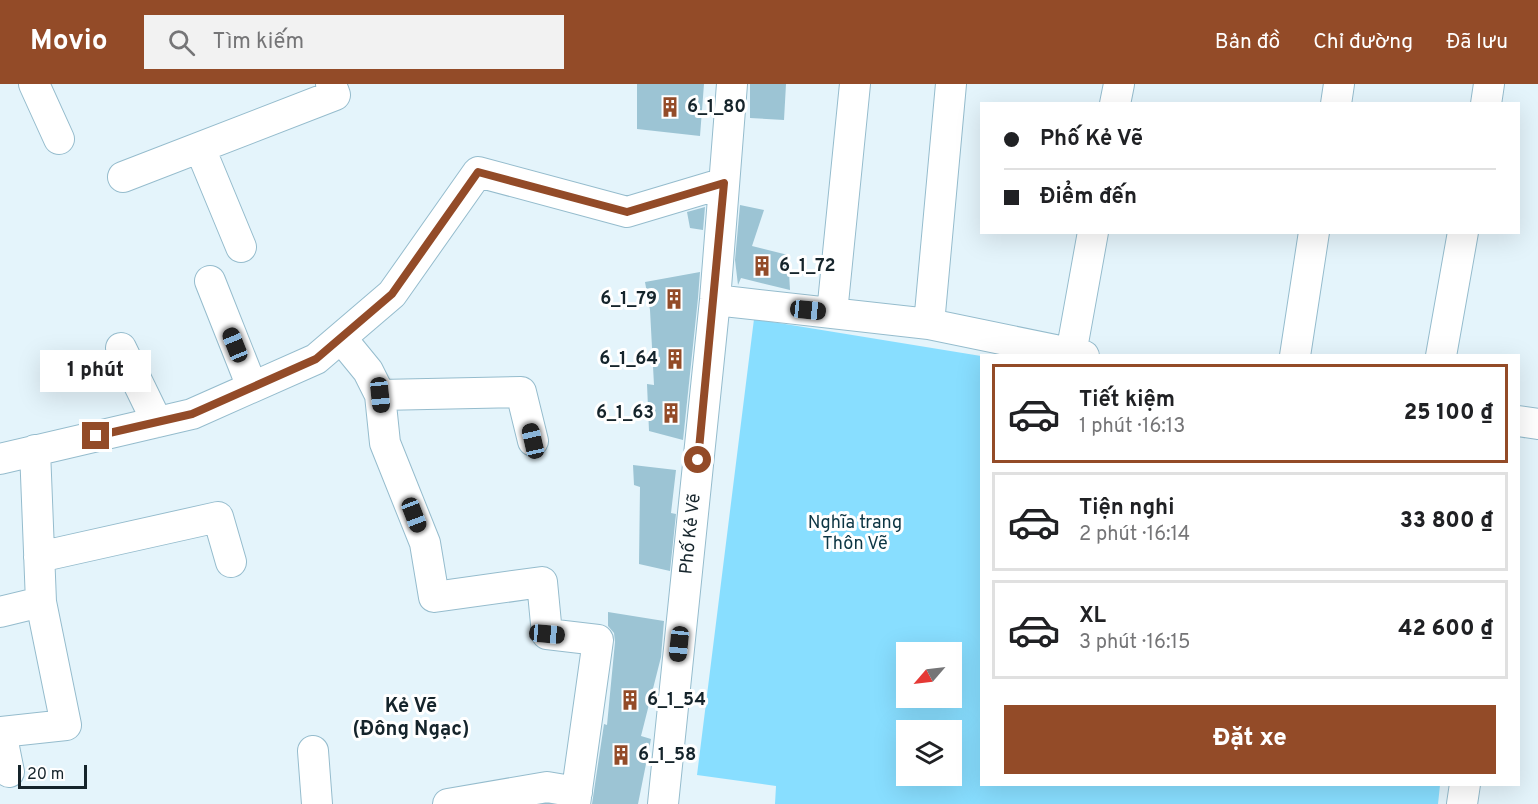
<!DOCTYPE html>
<html lang="vi">
<head>
<meta charset="utf-8">
<style>
	:root { --surface:#fff; --page:#f2f2f2; --text:#202124; --muted:#757577; --line:#e0e0e0; --accent:#934b28 }
	body { margin:0; font-family:Overpass,sans-serif; background:var(--page); color:var(--text); height:100vh; display:flex; flex-direction:column; font-size:22px; white-space:nowrap }
	* { box-sizing:border-box; margin:0 }
	p { font-size:20px; color:var(--muted) }
	.icon { flex:none; width:33px; height:33px; fill:none; stroke:currentColor; stroke-width:2; stroke-linecap:round; stroke-linejoin:round }
	.map { position:relative; flex:1; overflow:hidden }
	.side { position:absolute; left:980px; top:270px; width:540px; height:432px; display:flex; flex-direction:column; background:var(--surface); border-radius:0px; box-shadow:0 6px 24px #0002 }
	.side>* { flex:none }
	.banner { position:absolute; left:980px; top:18px; width:540px; height:132px; border-radius:0px; box-shadow:0 6px 24px #0002; display:grid; align-content:center; height:132px; padding:0 24px; background:var(--surface) }
	.needle { width:39px; rotate:242deg }
	.fabs { position:absolute; left:896px; top:558px; display:grid; gap:12px }
	.fabs a { display:grid; place-items:center; width:66px; height:66px; border-radius:0px; background:var(--surface); box-shadow:0 6px 24px #0002; font-size:30px }
	.scale { position:absolute; left:18px; bottom:15px; width:69px; box-sizing:border-box; padding-left:6px; border:3px solid #15242b; border-top:0; font-size:16px; line-height:21px; white-space:nowrap; color:#15242b; -webkit-text-stroke:4px #fff; paint-order:stroke }
	.end { position:absolute; width:27px; height:27px; margin:-14px; border:8px solid #934b28; background:#fff; box-shadow:0 0 0 3px #fff }
	.from { border-radius:50% }
	.bubble { position:absolute; height:42px; border-radius:0px; background:var(--surface); box-shadow:0 6px 24px #0002; font-size:20px; font-weight:800; line-height:42px; text-align:center }
	.car { position:absolute; width:18px; height:36px; margin:-18px -9px; border-radius:8px; box-shadow:0 0 4px 2px #0007; background:linear-gradient(#222 24%,#8ab4d8 0 40%,#222 0 76%,#8ab4d8 0 86%,#222 0) }
	.banner b { display:flex; align-items:center; gap:21px; height:57px; font-size:22px }
	.banner b+b { border-top:2px solid var(--line) }
	.banner i { width:15px; height:15px; background:var(--text) }
	ul { padding:10px 0 0; list-style:none }
	li { display:flex; align-items:center; gap:18px; height:99px; margin:0 12px 9px; padding:0 12px; border:3px solid var(--line); border-radius:0px }
	li div { flex:1 }
	li b { display:block; font-size:22px }
	li em { font-style:normal; font-weight:800 }
	li.selected { border-color:var(--accent) }
	li>.icon { width:54px; height:54px; stroke-width:1.5 }
	.primary-button { display:flex; gap:12px; margin-top:auto; padding:12px 24px }
	.primary-button a { flex:1; height:69px; border-radius:0px; background:var(--accent); color:#fff; font-size:24px; font-weight:800; line-height:69px; text-align:center }
	header { display:flex; align-items:center; gap:36px; box-sizing:border-box; height:84px; padding:0 30px; background:var(--accent); color:#fff }
	header strong { font-size:28px }
	nav { display:flex; gap:33px; margin-inline-start:auto; font-size:21px }
	.search { width:420px; height:54px; background:var(--page); display:flex; align-items:center; gap:15px; box-sizing:border-box; padding:0 21px; border-radius:0px; color:var(--muted); font-size:22px }
	.map>svg:first-child { display:block }
</style>
</head>
<body>
<header>
<strong>Movio</strong>
<div class="search"><svg class="icon" aria-label="search" viewBox="0 0 24 24"><circle cx="10" cy="10" r="6"/><path d="M15 15l6 6"/></svg>Tìm kiếm</div>
<nav><a>Bản đồ</a><a>Chỉ đường</a><a>Đã lưu</a></nav>
</header>
<div class="map">
<svg width="1538" height="720" viewBox="0 0 1538 720">
	<rect width="100%" height="100%" fill="#e4f4fb"/>
	<path fill="#88deff" fill-rule="evenodd" d="M754,235l227,37v428l459,1 -2,19h-663l1,-18 -79,-11zM906,568h45v46h-45zM906,646h45v46h-45z"/>
	<path fill="#9cc4d4" d="M637,0h67l-4,52 -63,-7z
		M750,0h36l-2,36 -34,-2z
		M740,121l24,5 -12,36 36,9 2,35 -49,-12 -3,7 -3,-25z
		M705,123l-2,23 -13,-2 -3,-16z
		M700,188l-2,26 -15,142 -34,-9 -2,-47 7,1 -4,-75 -5,-28z
		M633,381l43,5 -5,43 5,1 -6,57 -31,-7 1,-77 -6,-2z
		M608,528l56,9 -3,36 -20,79 10,3 -13,65h-46l12,-80 3,1 8,-83 -1,-9 -6,-7z"/>
	<g fill="none" stroke-linecap="round" stroke-linejoin="round">
		<g stroke="#95bccd" stroke-width="32">
			<path id="minor" d="M34,0l25,55
				M1115,20l4,-20
				M1336,20l3,-20
				M1486,20l3,-20
				M200,64l41,99
				M123,93l212,-82 -4,-11
				M210,197l42,106
				M715,216l214,24 155,32
				M832,229l23,-229
				M929,240l22,-240
				M341,254l27,33 12,24 5,48 40,100 9,54 108,-15 5,52 51,6 -23,164
				M121,264l36,74
				M1071,270l22,-122
				M1295,272l19,-124
				M1441,272l22,-124
				M380,311l141,-3 12,49
				M1518,337l20,3
				M0,375l192,-45 124,-55 76,-65 86,-122 149,40 97,-29
				M39,473l179,-40 13,45
				M0,528l41,-10
				M313,667l4,53
				M9,688l-8,-40 65,-7 -25,-123 -6,-152
				M448,720l99,-17 30,5
				M663,720l52,-504 17,-216
				M1462,720l3,-20"/>
		</g>
		<use href="#minor" stroke="#fff" stroke-width="30"/>
	</g>
	<g fill="none" stroke-linecap="round" stroke-linejoin="round">
		<path stroke="#934b28" stroke-width="8" d="M96,352l96,-22 124,-55 76,-65 86,-122 149,40 97,-29 -26,277"/>
	</g>
	<defs>
		<g id="building-bare" transform="scale(1.62)"><path d="M-4-6H4V6H1V3H-1V6H-4ZM-2.5-4.3h1.7v1.8h-1.7ZM.8-4.3h1.7v1.8H.8ZM-2.5-1h1.7V.8h-1.7ZM.8-1h1.7V.8H.8Z" fill="#934b28" stroke="#fff" stroke-width="2.5" paint-order="stroke"/></g>
	</defs>
	<g fill-rule="evenodd">
		<use href="#building-bare" x="670" y="23"/>
		<use href="#building-bare" x="762" y="182"/>
		<use href="#building-bare" x="674" y="215"/>
		<use href="#building-bare" x="675" y="275"/>
		<use href="#building-bare" x="671" y="329"/>
		<use href="#building-bare" x="630" y="616"/>
		<use href="#building-bare" x="621" y="671"/>
	</g>
	<g text-anchor="middle" dominant-baseline="central" stroke-width="6" stroke-linejoin="round" paint-order="stroke">
		<g font-size="18" font-weight="bold" fill="#15242b" stroke="#fff" text-anchor="start">
			<text x="687" y="23">6_1_80</text>
			<text x="779" y="182">6_1_72</text>
			<text x="657" y="215" text-anchor="end">6_1_79</text>
			<text x="658" y="275" text-anchor="end">6_1_64</text>
			<text x="654" y="329" text-anchor="end">6_1_63</text>
			<text x="647" y="616">6_1_54</text>
			<text x="638" y="671">6_1_58</text>
		</g>
		<g font-size="18" fill="#0d3644" stroke="#fff">
			<text x="855" y="439">Nghĩa trang<tspan x="855" dy="21">Thôn Vẽ</tspan></text>
		</g>
		<g font-size="18" fill="#15242b" stroke="#fff">
			<text transform="translate(691 450) rotate(-84)">Phố Kẻ Vẽ</text>
		</g>
		<g font-size="20" font-weight="bold" fill="#15242b" stroke="#fff">
			<text x="411" y="623">Kẻ Vẽ<tspan x="411" dy="23">(Đông Ngạc)</tspan></text>
		</g>
	</g>
</svg>
<div class="fabs">
<a><svg class="needle" viewBox="-14 -14 28 28"><path d="M0-13l5 13h-10z" fill="#e53935"/><path d="M0 13l5-13h-10z" fill="#757577"/></svg></a>
<a><svg class="icon" aria-label="layers" viewBox="0 0 24 24"><path d="M12 4l9 5-9 5-9-5zM3 14l9 5 9-5"/></svg></a>
</div>
<div class="scale">20 m</div>
<i class="end from" style="left:698px;top:376px"></i>
<i class="end" style="left:96px;top:352px"></i>
<div class="bubble" style="left:40px;top:266px;width:111px">1 phút</div>
<i class="car" style="left:808px;top:226px;rotate:96deg"></i>
<i class="car" style="left:235px;top:261px;rotate:338deg"></i>
<i class="car" style="left:380px;top:311px;rotate:174deg"></i>
<i class="car" style="left:533px;top:357px;rotate:347deg"></i>
<i class="car" style="left:414px;top:431px;rotate:159deg"></i>
<i class="car" style="left:547px;top:550px;rotate:95deg"></i>
<i class="car" style="left:679px;top:560px;rotate:186deg"></i>
<div class="banner">
<b><i class="from"></i>Phố Kẻ Vẽ</b>
<b><i></i>Điểm đến</b>
</div>
<section class="side">
<ul>
<li class="selected"><svg class="icon" aria-label="car" viewBox="0 0 24 24"><path d="M5 17H2v-5l4-1 3-4h7l3 4 3 1v5h-3M9 17h6M6 11h13"/><circle cx="7" cy="17" r="2"/><circle cx="17" cy="17" r="2"/></svg><div><b>Tiết kiệm</b><p>1 phút · 16:13</p></div><em>25 100 ₫</em></li>
<li><svg class="icon" aria-label="car" viewBox="0 0 24 24"><path d="M5 17H2v-5l4-1 3-4h7l3 4 3 1v5h-3M9 17h6M6 11h13"/><circle cx="7" cy="17" r="2"/><circle cx="17" cy="17" r="2"/></svg><div><b>Tiện nghi</b><p>2 phút · 16:14</p></div><em>33 800 ₫</em></li>
<li><svg class="icon" aria-label="car" viewBox="0 0 24 24"><path d="M5 17H2v-5l4-1 3-4h7l3 4 3 1v5h-3M9 17h6M6 11h13"/><circle cx="7" cy="17" r="2"/><circle cx="17" cy="17" r="2"/></svg><div><b>XL</b><p>3 phút · 16:15</p></div><em>42 600 ₫</em></li>
</ul>
<div class="primary-button"><a>Đặt xe</a></div>
</section>
</div>
</body>
</html>
